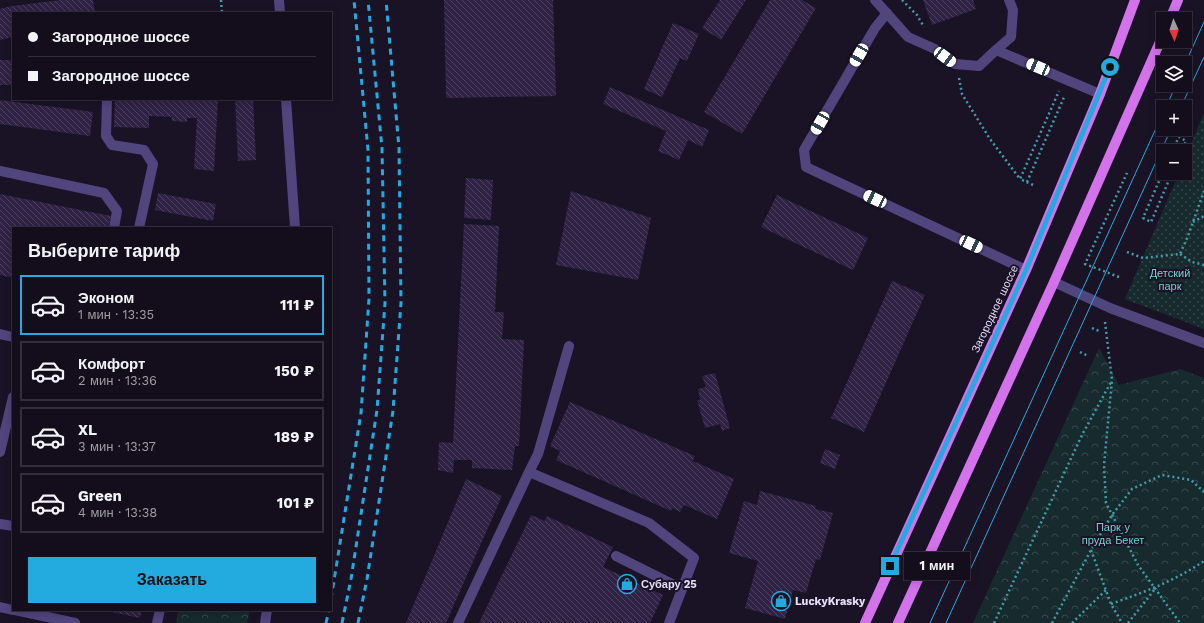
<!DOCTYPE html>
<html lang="ru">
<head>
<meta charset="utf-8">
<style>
	:root { --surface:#140e1c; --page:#1d1725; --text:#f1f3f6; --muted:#9d9ca3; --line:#332e3b; --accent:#23abe0 }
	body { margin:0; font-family:"Work Sans",sans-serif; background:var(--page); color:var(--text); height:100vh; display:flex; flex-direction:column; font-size:15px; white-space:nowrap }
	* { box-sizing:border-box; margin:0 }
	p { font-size:13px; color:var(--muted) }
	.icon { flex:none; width:22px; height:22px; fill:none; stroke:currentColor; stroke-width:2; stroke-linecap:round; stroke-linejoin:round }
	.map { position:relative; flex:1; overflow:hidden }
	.side { position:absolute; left:12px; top:227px; width:320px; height:384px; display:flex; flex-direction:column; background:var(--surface); border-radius:0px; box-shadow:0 2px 10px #0003,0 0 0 1px var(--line) }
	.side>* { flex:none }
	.guide { position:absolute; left:12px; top:12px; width:320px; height:88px; border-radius:0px; box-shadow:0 2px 10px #0003,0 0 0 1px var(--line); display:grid; align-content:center; height:88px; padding:0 16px; background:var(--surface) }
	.needle { width:26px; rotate:177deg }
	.controls { position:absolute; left:1156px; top:12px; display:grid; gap:8px }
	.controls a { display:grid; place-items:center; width:36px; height:36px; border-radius:0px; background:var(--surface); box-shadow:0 2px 10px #0003,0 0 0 1px var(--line); font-size:20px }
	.end { position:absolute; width:18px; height:18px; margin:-9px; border:5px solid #23abe0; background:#111; box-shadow:0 0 0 2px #111 }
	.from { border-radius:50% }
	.bubble { position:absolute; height:28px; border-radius:0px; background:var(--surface); box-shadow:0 2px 10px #0003,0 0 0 1px var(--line); font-size:13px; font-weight:700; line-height:28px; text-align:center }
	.car { position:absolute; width:12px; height:24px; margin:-12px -6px; border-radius:5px; box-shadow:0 0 3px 1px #0007; background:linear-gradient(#fff 24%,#345 0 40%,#fff 0 76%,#345 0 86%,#fff 0) }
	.guide b { display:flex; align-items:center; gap:14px; height:38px; font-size:15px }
	.guide b+b { border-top:1px solid var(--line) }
	.guide i { width:10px; height:10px; background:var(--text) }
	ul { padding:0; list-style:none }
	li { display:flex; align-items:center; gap:12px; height:60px; margin:0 8px 6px; padding:0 8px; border:2px solid var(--line); border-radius:0px }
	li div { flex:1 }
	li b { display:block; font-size:15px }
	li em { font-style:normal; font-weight:700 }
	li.on { border-color:var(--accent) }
	li>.icon { width:36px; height:36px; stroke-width:1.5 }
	h2 { padding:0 16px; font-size:18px; line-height:48px }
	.cta { display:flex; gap:8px; margin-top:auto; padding:8px 16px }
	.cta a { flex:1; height:46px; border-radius:0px; background:var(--accent); color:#111; font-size:16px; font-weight:700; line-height:46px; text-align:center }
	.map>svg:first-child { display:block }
</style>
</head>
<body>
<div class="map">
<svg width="1204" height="623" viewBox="0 0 1204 623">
	<defs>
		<pattern id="green-dots" width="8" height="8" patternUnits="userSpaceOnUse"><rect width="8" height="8" fill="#172b2f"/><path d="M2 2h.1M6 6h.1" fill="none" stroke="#39494e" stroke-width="1.8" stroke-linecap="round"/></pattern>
		<pattern id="forest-crowns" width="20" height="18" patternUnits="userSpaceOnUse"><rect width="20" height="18" fill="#172b2f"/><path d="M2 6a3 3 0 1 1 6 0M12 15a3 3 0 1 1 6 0" fill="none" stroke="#39494e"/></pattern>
		<pattern id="building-back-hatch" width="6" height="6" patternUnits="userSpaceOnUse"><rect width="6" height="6" fill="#2f2244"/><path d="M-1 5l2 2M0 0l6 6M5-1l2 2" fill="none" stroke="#4d4260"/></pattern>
	</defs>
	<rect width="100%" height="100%" fill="#1a1326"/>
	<path fill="url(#green-dots)" d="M1204,113v216l-79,-30 54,-126h6v-15z"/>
	<path fill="url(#forest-crowns)" d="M1099,348l20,37 61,-16 24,9v245h-231z
		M178,610h72l-3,13h-71z"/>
	<path fill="url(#building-back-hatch)" d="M62,0h31l2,13h-82v24l-13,3v-31l12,-3z
		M444,0h109l3,96 -110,2z
		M720,0h26l-25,40 -19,-12z
		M770,0h32l14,8 -74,126 -38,-22z
		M923,0h50l3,9 -44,16z
		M673,23l26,11 -12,27 -7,-3 -18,39 -18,-8z
		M0,60h13v25h-13z
		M610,87l99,43 -7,17 -14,-7 -9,20 -21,-9 8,-20 -63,-27z
		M115,99h103l-4,72 -20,-2 3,-51h-10v4l-15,-1v-4l-23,-1v12l-35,-1z
		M235,99h18l3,61 -18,1z
		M0,100l93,12 -3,24 -90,-12z
		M466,178l27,2 -2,40 -27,-2z
		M571,191l80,27 -13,62 -82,-15z
		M158,193l58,11 -3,17 -58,-11z
		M0,194l111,22 -3,12h-95v50l-13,-3z
		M777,195l91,43 -15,32 -92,-43z
		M464,224l35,2 -4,86h9l-2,27 22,1 -5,106h-4l-3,24 -40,-2v-8h-18l-1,13 -15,-3 1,-28 14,1z
		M892,281l33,14 -61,137 -33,-14z
		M715,373l15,55 -8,3 -2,-7 -15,4 -8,-28h3l-2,-11 8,-2 -4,-11z
		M570,402l125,54 -2,5 41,18 -17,40 -33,-14 -4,7 -8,-4 -1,3 -115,-51 4,-9 -10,-5z
		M825,449l15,6 -5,14 -15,-6z
		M466,479l36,17 -56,127h-40z
		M760,491l56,15 -1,3 18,4 -13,47 -4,-1 -10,34 -13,-3 -8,29 -40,-11 13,-47 -29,-8 15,-52 13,4z
		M531,515l14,6 2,-5 66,31 -10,20 60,28 -13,28h-171z
		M102,610h40l-2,8z"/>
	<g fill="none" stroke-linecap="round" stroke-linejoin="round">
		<path stroke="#419daa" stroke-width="2.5" stroke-dasharray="2 3" stroke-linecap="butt" d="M221,0l1,13
			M902,0l15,15 7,12
			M959,78l3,16 28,45 30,40
			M1172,151l7,-14 7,4 -4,10
			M1163,172l-20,46 8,4 21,-49
			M1027,182l38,-87
			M1033,185l-13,-6 39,-88
			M1193,222l11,-6
			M1127,252l16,6 37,-4 8,-18 16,-45
			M1180,254l12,8 12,3
			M1119,277l-34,-13 42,-91
			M1105,322l7,58 -8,85 2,38 32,62 42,58
			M1092,328l7,3
			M1080,352l8,4
			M1091,550l20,54 11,19
			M1111,604c33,-12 64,-23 93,-43
			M994,623l88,-188 29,-53
			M1052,623l39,-73 21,-35 20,-26 30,-14 29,5 13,12
			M1072,623l34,-33
			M1128,623l27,-34"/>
		<path stroke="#51457e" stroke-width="10" d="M279,0l1,13
			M875,0l33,37 27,12 20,15 24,2 17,-16 104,44
			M887,13l-12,15 -71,122 2,17 220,103
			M996,50l15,-13 2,-27 -4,-10
			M107,99l-1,37 6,9 32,5 9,14 -14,64
			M286,99l9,129
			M0,171l104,22 13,18 -3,17
			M1054,282l56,26 94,35
			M0,334l13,3
			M569,346l-31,108 -9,18 120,51 45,35 -25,65
			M0,452l13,-55
			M0,524l13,2
			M616,556l66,33
			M0,607l13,3
			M15,610l60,13
			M157,623l3,-13
			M265,623l2,-13
			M458,623l71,-151"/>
		<path stroke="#d472eb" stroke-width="10" d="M1170,19l8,-19
			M865,623l161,-353 74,-176 35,-94
			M898,623l156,-341 109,-247"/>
		<path stroke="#23abe0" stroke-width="1" d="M1185,64l19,-42
			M1166,107l10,-22
			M1181,107l23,-50
			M930,623l233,-510
			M946,623l225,-494"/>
		<path stroke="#23abe0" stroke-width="3" stroke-dasharray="6 5" stroke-linecap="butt" d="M331,599l30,-186 8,-114 -1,-149 -14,-150
			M326,623l3,-13
			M342,623l9,-44 26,-169 8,-107 -3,-155 -14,-148
			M358,623l9,-44 26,-168 8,-108 -2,-155 -13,-148"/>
	</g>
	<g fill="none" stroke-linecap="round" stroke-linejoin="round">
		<path stroke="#23abe0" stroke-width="5" d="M890,566l136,-296 84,-203"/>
	</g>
	<defs>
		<g id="shop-ring" transform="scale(1)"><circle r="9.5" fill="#1a1326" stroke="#23abe0" stroke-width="1.5"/><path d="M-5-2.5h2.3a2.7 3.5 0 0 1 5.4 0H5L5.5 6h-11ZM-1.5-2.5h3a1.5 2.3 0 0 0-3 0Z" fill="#23abe0"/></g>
	</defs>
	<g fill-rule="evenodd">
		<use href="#shop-ring" x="627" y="584"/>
		<use href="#shop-ring" x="781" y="601"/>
	</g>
	<g text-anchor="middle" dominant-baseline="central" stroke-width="4" stroke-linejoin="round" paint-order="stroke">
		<g font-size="11" fill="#72d1ca" stroke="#1a1326">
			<text x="1170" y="273">Детский<tspan x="1170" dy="13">парк</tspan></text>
			<text x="1113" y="527">Парк у<tspan x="1113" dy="13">пруда Бекет</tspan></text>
		</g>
		<g font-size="11" fill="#e5ddfa" stroke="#1a1326">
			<text transform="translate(995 309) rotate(-65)">Загородное шоссе</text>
		</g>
		<g font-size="11" font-weight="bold" fill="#e5ddfa" stroke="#1a1326" text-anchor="start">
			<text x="641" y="584">Субару 25</text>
			<text x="795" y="601">LuckyKrasky</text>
		</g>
	</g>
</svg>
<div class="controls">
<a><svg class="needle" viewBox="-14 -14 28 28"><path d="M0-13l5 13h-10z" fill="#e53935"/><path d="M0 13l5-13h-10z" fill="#9d9ca3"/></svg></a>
<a><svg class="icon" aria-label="layers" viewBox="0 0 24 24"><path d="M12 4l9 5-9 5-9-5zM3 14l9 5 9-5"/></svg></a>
<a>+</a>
<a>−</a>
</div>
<i class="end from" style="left:1110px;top:67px"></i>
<i class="end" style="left:890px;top:566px"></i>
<div class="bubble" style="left:904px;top:552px;width:66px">1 мин</div>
<i class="car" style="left:859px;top:55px;rotate:210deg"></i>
<i class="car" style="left:945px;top:57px;rotate:127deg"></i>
<i class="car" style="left:1038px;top:67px;rotate:293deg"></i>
<i class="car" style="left:820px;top:123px;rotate:210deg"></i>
<i class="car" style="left:875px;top:199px;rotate:295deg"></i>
<i class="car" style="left:971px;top:244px;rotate:115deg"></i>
<div class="guide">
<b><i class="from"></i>Загородное шоссе</b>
<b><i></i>Загородное шоссе</b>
</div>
<section class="side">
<h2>Выберите тариф</h2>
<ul>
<li class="on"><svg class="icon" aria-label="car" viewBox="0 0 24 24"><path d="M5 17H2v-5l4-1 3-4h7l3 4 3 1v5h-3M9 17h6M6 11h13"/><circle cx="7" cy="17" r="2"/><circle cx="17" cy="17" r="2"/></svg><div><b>Эконом</b><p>1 мин · 13:35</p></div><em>111 ₽</em></li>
<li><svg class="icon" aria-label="car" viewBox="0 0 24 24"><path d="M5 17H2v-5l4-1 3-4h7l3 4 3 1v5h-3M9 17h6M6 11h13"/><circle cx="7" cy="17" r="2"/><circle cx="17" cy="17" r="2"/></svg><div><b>Комфорт</b><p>2 мин · 13:36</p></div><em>150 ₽</em></li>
<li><svg class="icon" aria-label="car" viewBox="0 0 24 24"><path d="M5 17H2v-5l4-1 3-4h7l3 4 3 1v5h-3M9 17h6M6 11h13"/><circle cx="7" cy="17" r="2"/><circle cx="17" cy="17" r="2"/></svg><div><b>XL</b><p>3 мин · 13:37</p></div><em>189 ₽</em></li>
<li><svg class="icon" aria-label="car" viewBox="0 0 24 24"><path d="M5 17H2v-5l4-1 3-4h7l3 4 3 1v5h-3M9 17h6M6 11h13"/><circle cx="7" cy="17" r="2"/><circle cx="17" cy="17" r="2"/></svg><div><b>Green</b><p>4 мин · 13:38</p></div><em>101 ₽</em></li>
</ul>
<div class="cta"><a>Заказать</a></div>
</section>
</div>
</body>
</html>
